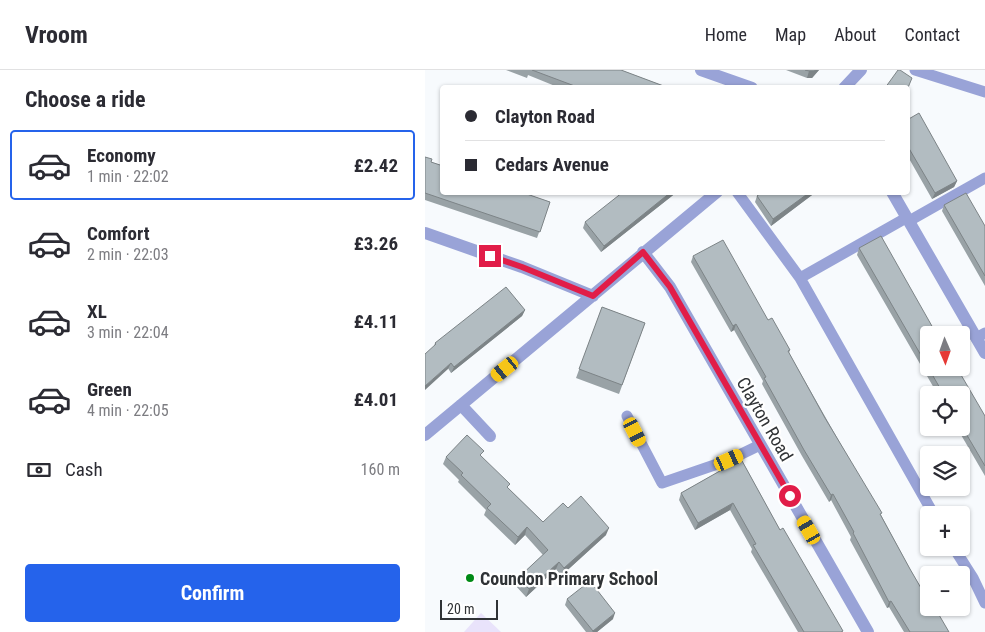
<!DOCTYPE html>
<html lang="en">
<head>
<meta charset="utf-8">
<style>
	:root { --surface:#fff; --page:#f2f2f3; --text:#2b2b33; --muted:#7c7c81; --line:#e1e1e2; --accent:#2563eb }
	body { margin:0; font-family:"Roboto Condensed",sans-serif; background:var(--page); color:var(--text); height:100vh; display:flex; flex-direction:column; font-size:19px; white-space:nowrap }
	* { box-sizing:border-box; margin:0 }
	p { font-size:16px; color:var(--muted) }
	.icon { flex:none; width:28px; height:28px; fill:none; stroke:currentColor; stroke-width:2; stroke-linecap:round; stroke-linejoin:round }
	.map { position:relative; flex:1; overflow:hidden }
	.details { display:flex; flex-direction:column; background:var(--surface); width:425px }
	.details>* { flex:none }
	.top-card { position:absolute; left:15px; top:15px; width:470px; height:110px; border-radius:5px; box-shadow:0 1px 4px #0004; display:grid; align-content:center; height:110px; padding:0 25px; background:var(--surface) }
	.needle { width:32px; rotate:178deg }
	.controls { position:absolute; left:495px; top:256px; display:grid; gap:10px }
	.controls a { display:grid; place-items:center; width:50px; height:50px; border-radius:5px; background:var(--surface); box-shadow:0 1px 4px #0004; font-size:25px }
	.scale { position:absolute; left:15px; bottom:12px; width:58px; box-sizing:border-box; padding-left:5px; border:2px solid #303336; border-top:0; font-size:14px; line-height:18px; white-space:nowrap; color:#303336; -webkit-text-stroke:4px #fff; paint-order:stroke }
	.end { position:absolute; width:22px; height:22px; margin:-11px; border:6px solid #e11d48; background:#fff; box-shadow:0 0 0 2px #fff }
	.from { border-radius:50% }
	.car { position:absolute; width:15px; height:30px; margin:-15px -8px; border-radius:6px; box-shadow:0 0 4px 1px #0007; background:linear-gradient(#f5c518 24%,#345 0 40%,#f5c518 0 76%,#345 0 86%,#f5c518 0) }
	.top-card b { display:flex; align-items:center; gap:18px; height:48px; font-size:19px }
	.top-card b+b { border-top:1px solid var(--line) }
	.top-card i { width:12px; height:12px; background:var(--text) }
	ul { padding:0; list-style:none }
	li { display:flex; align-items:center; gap:15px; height:70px; margin:0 10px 8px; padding:0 15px; border:2px solid transparent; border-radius:5px }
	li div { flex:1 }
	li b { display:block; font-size:19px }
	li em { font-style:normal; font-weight:700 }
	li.selected { border-color:var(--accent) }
	li>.icon { width:45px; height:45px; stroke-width:1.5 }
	h2 { padding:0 25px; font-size:22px; line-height:60px }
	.pay { display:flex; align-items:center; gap:12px; height:55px; padding:0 25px; font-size:19px }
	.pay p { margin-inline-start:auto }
	.primary-button { display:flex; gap:10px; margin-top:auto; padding:10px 25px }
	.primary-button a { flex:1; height:58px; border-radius:5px; background:var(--accent); color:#fff; font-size:20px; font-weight:700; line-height:58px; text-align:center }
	header { display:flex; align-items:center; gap:30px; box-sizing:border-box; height:70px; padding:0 25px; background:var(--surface); border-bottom:1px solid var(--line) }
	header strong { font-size:24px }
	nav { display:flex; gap:28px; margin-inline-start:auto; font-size:18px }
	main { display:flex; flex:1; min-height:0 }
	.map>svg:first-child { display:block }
</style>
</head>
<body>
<header>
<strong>Vroom</strong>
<nav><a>Home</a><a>Map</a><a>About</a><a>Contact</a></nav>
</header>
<main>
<section class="details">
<h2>Choose a ride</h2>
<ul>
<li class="selected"><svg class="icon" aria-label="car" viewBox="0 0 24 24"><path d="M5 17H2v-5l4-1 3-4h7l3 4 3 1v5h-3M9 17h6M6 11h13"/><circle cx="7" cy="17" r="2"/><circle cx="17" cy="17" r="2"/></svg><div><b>Economy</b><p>1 min · 22:02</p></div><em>£2.42</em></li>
<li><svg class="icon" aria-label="car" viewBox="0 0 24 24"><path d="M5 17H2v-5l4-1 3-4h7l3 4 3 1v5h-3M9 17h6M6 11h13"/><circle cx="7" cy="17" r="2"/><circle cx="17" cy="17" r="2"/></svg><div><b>Comfort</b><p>2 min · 22:03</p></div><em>£3.26</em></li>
<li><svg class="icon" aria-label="car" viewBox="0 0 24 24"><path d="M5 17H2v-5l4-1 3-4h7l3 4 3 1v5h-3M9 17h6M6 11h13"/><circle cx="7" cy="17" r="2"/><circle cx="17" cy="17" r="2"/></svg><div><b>XL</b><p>3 min · 22:04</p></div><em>£4.11</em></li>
<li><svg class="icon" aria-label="car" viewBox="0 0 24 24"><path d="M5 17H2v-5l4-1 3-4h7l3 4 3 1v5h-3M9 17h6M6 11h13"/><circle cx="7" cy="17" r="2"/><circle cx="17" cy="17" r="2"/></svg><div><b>Green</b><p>4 min · 22:05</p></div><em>£4.01</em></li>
</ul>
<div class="pay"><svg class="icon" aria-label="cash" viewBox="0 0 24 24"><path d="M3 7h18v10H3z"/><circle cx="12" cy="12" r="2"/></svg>Cash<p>160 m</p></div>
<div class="primary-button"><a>Confirm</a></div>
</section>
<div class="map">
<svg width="560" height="562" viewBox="0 0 560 562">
	<rect width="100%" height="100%" fill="#f7fafd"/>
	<path fill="#e9e3fb" d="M56,543l20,19h-37z"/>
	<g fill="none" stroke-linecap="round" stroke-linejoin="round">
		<path stroke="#99a3d7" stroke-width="11" d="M490,0l70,22
			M312,122l63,86 134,237
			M484,151l76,-43
			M375,208l106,-60
			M551,268l9,-5
			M202,346l35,67 67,-23 31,-15
			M529,478l19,30 12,25"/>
		<path stroke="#99a3d7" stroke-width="12" d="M276,0l51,18
			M419,18l17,-18
			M467,122l93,161
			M0,163l97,34 71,29
			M218,182l27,35 198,345
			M36,335l29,31
			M0,365l292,-243"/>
	</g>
	<path fill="#99a2a6" d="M81,0h115l48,18h-109l-32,-13 -1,3z
		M361,0h33l-7,8h-5z
		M482,50l50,61 -3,6 -22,12 -25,-44z
		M0,87l6,5 119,40 -13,36 -112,-38z
		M252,122l-76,60 -18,-24 2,-6z
		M337,122h54l-45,34 -16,-24 2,-6z
		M519,135l41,21v60l-43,-75z
		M434,178l70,87 56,81v60l-28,-48h4v-33h-23l-81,-140z
		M268,186l75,64 22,30 -1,3 92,162 29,54 11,19 28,44h-45l-15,-25 -2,1 -37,-68 1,-3 -20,-37 -2,2 -27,-46 -40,-72 1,-3 -29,-51 -3,2 -40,-70z
		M177,237l43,16 -26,71 -43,-16z
		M100,240l-3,6 -71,57 -17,-27 1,-3z
		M21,387h36l26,31 35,34 25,-14 38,27 -45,41 -5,-7 -30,28 -11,-12 3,-7 25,-23 -18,-20 -10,10 -31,-30 2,-5 -28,-28 1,-2 -16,-16z
		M316,389l39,71 63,102h-45l-47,-80 1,-3 -22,-39 -35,20 -16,-30 2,-7z
		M142,529l46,20 -16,13h-11l-21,-27z"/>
	<path fill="#7d8487" d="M391,0h3l-7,8h-5l2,-7z
		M532,111l-3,6 -22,12 3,-6z
		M246,122h6l-76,60 3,-6z
		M385,122h6l-45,34 2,-7z
		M100,240l-3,6 -71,57 3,-6z
		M311,254l-2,6 -3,2 2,-6z
		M26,293l-3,6 -23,21v-4z
		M408,424l-2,6 -2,2 2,-7z
		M308,433l-3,7 -35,20 3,-7z
		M102,457l-2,8 -10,10 3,-8z
		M184,458l-3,7 -45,41 3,-8z
		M134,492l-3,7 -30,28 3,-8z
		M466,531l-2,6 -2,1 2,-6z
		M190,543l-2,6 -16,13h-5l1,-1z"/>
	<path fill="#b2bcc1" stroke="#7d8487" d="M107,0h89l48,18h-89z
		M380,0h11l-2,1h-5z
		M473,0h2l12,8 -5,12v-2h-22z
		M494,43l38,68 -22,12 -28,-48v-25z
		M0,87l7,2 -1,3 12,4v26h78l29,10 -10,30 -115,-39z
		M198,122h48l-67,54 -19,-24z
		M337,122h48l-37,27 -16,-23z
		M541,123l19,33v50l-41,-71z
		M456,166l56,99h-8v33h28l28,48v50l-24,-41v-30h-17l-85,-147z
		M298,170l45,80 4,-2 18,32 -2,1 37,67 57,95 -2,1 30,55 11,19 2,-1 6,10v11h6l14,24h-39l-19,-31 -2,1 -36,-69 1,-1 -21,-38 -2,1 -27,-45 -40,-72 2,-1 -30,-53 -3,2 -40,-70z
		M81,217l19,23 -71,57 -3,-4 -26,23v-32l11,-10 -1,-1z
		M177,237l43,16 -23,62 -43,-16z
		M42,365l17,16 -4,4 30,29 -3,3 36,35 20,-19 5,5 13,-12 28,32 -45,40 -5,-6 -30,27 -11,-11 30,-28 -21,-23 -9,10 -31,-29 4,-4 -30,-29 2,-2 -17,-16z
		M316,389l39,71 3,-2 60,103 -2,1h-37l-51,-87 3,-1 -23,-41 -35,20 -17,-30z
		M165,511l25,32 -22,18 -26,-32z"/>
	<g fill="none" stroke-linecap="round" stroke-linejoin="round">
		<path stroke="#e11d48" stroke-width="6" d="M65,186l32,11 71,29 50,-44 27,35 120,209"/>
	</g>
	<circle fill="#008a16" stroke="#fff" stroke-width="2" cx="45" cy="508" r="5"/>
	<g text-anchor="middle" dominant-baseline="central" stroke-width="4.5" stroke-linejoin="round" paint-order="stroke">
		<g font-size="18" fill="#303336" stroke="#fff">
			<text transform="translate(340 349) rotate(60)">Clayton Road</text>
		</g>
		<g font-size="18" font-weight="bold" fill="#303336" stroke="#fff" text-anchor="start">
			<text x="55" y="508">Coundon Primary School</text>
		</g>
	</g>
</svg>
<div class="controls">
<a><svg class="needle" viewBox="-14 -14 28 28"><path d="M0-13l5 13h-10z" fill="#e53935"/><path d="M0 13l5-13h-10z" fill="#7c7c81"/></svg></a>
<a><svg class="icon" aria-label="locate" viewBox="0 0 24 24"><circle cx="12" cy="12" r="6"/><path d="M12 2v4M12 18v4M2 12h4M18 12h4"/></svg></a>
<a><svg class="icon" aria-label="layers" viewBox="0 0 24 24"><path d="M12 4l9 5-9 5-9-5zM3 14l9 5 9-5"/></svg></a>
<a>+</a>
<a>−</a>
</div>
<div class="scale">20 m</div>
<i class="end from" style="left:365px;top:426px"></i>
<i class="end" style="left:65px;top:186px"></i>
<i class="car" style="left:80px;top:299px;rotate:231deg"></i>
<i class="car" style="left:210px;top:362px;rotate:153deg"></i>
<i class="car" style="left:304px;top:390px;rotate:66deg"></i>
<i class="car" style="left:384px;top:460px;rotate:330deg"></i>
<div class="top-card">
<b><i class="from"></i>Clayton Road</b>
<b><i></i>Cedars Avenue</b>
</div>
</div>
</main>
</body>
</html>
